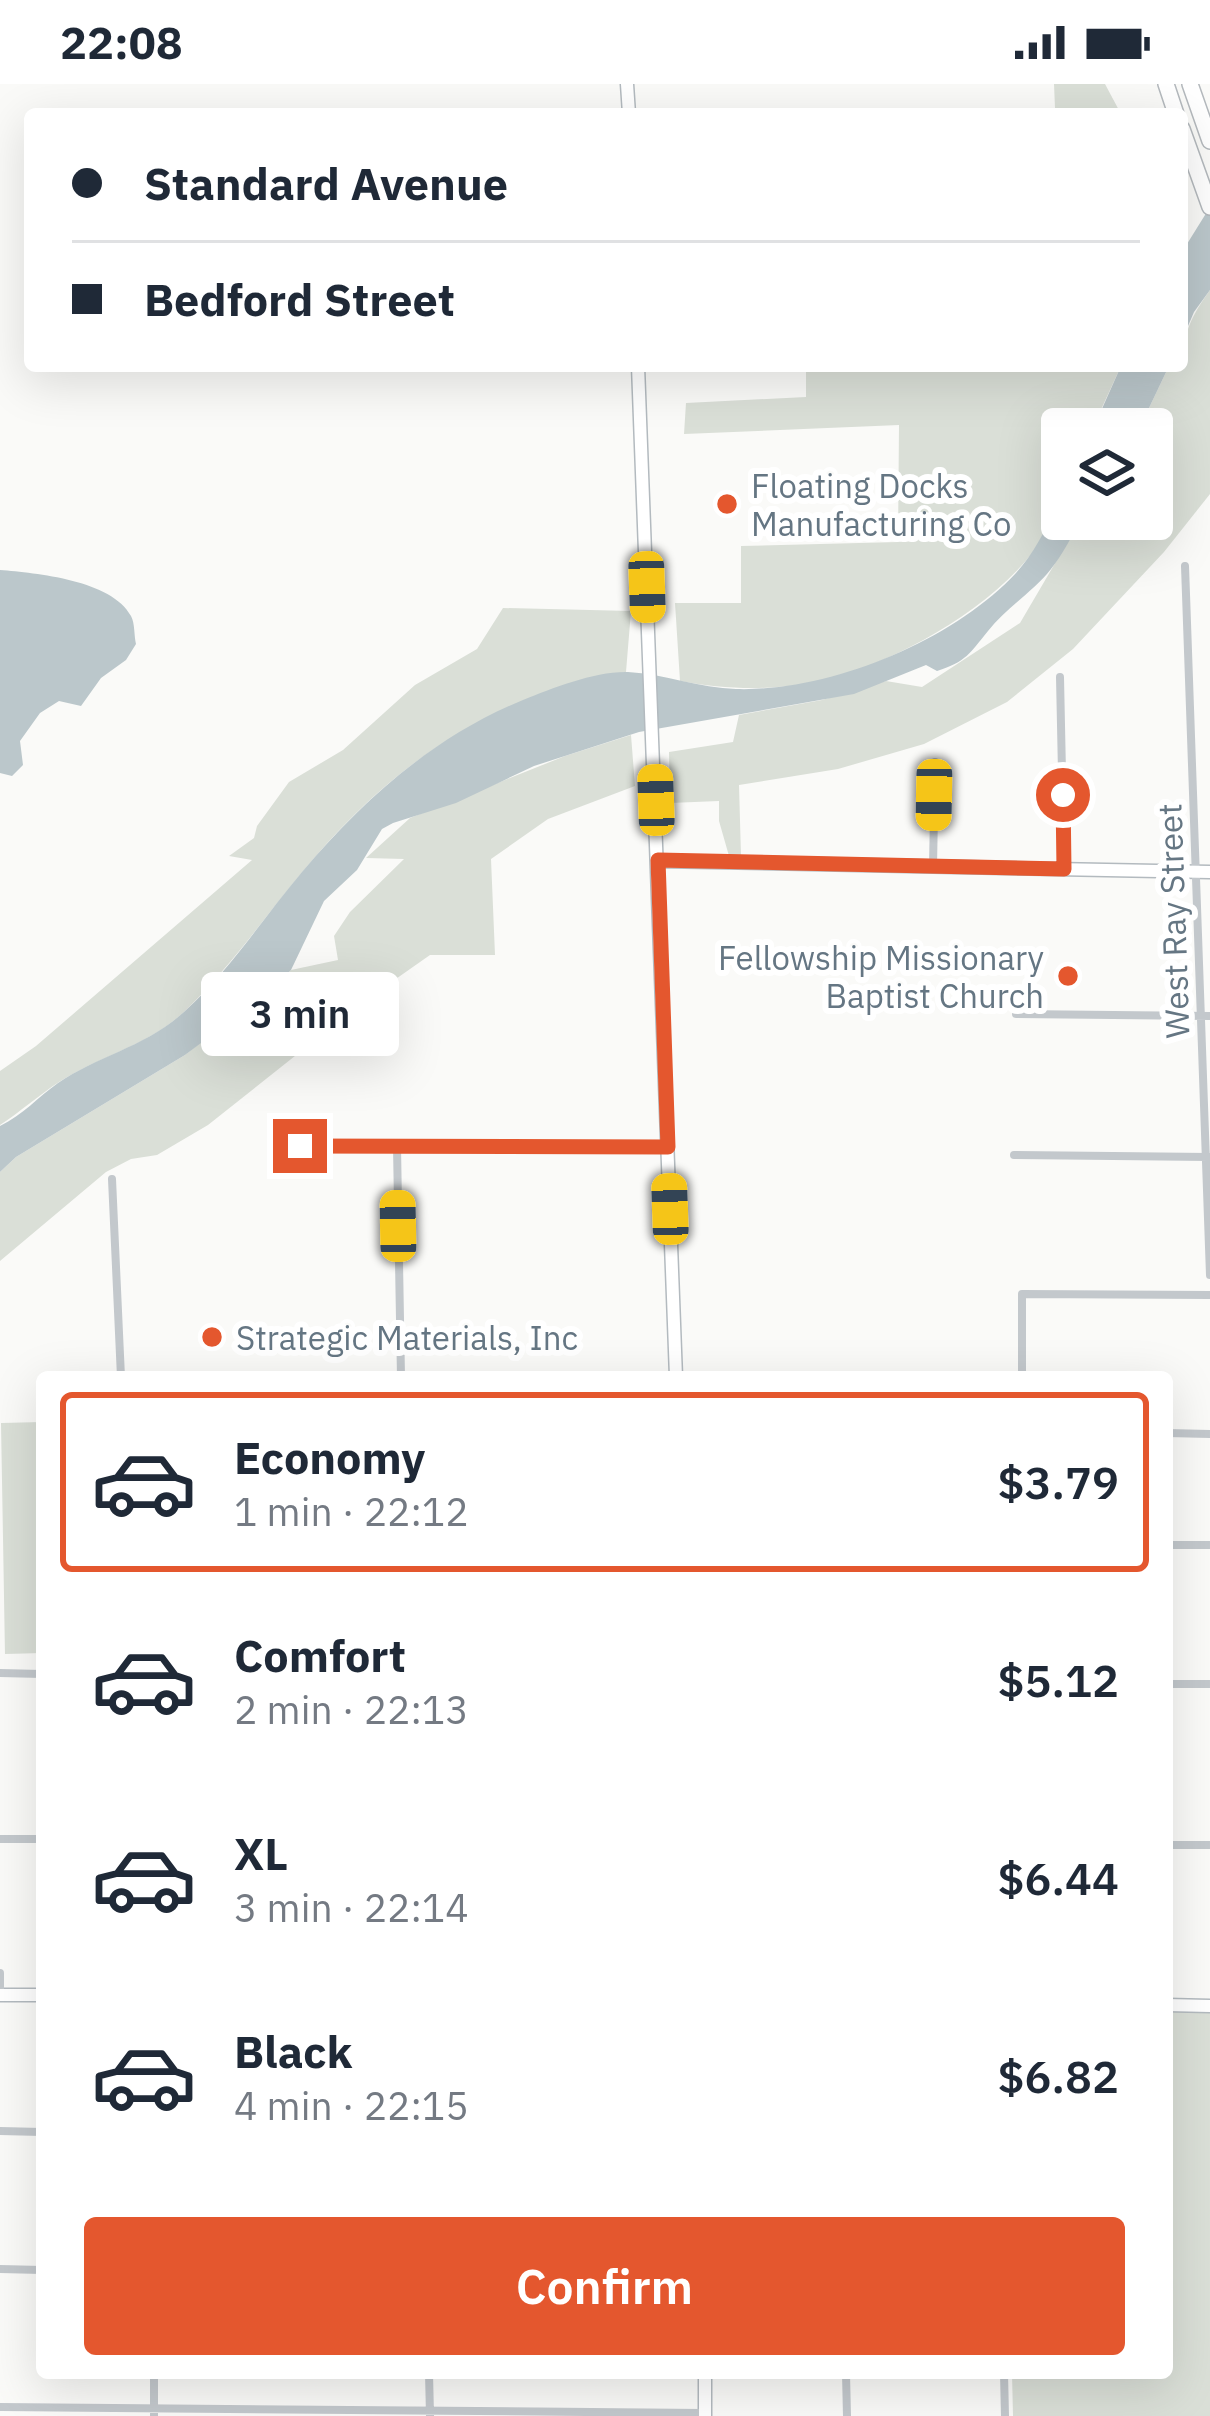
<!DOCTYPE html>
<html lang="en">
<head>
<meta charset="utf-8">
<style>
	:root { --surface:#fff; --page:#f6f6f7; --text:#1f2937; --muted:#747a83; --line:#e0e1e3; --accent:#e4572e }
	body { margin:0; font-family:"IBM Plex Sans",sans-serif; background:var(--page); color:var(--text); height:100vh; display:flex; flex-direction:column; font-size:45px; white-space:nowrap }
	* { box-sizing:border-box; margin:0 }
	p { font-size:39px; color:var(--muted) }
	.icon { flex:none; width:66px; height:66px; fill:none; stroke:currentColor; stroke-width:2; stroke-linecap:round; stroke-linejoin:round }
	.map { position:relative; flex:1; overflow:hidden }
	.drawer { position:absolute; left:36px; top:1287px; width:1137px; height:1008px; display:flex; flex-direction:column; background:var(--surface); border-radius:12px; box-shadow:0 12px 48px #0002 }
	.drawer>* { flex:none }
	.banner { position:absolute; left:24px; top:24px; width:1164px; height:264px; border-radius:12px; box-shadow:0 12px 48px #0002; display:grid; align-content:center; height:264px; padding:0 48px; background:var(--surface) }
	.controls { position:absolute; left:1041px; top:324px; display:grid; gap:24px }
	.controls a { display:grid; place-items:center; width:132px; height:132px; border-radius:12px; background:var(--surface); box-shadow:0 12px 48px #0002; font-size:60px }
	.end { position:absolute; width:54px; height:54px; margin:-27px; border:15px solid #e4572e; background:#fff; box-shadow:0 0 0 6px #fff }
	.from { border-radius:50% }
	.bubble { position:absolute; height:84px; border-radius:12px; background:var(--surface); box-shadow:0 12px 48px #0002; font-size:39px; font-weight:600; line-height:84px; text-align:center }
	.car { position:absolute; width:36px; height:72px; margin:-36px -18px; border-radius:15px; box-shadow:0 0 9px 3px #0007; background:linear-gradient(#f5c518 24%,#345 0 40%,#f5c518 0 76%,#345 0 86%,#f5c518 0) }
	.banner b { display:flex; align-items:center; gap:42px; height:114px; font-size:45px }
	.banner b+b { border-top:3px solid var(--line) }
	.banner i { width:30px; height:30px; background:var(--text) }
	ul { padding:21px 0 0; list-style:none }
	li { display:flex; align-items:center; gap:36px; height:180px; margin:0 24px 18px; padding:0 24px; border:6px solid transparent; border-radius:12px }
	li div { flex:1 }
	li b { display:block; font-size:45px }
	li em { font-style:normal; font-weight:600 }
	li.on { border-color:var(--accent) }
	li>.icon { width:108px; height:108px; stroke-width:1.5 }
	.action { display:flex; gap:24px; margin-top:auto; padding:24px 48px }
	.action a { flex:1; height:138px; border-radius:12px; background:var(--accent); color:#fff; font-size:48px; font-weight:600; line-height:138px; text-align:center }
	.status { display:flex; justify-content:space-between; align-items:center; height:84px; padding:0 60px; background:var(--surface); direction:ltr }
	.status svg { height:33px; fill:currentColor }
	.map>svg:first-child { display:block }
</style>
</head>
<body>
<div class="status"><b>22:08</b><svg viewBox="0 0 49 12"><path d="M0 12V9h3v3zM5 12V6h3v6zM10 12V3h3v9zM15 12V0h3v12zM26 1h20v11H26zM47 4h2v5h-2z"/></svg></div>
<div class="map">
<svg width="1210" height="2332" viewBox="0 0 1210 2332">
	<rect width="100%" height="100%" fill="#fafaf8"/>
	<path fill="#dadfd7" d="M1054,0h51l16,30h-215v-4l149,-2z
		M1210,206v204l-46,58 -91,97 -66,53 -83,42 -86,25 -99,16 2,71h-12l-10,-35v-20l-49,2 -1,-51 64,-10 6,-27 83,-15 64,-19 36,6 98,-64 61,-104h71v-90h-13l30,-63h13c0,-31 10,-51 28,-76z
		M806,282h315l-29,63h-30c0,20 4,45 0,64 -17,89 -156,167 -236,187 -48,11 -99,10 -146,1l-5,-78h66v-57l157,-4 1,-117 -215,9 2,-31 120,-6z
		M503,524l128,3 -5,61c-143,29 -235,92 -327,204 -37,45 -71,93 -113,134 -37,36 -85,45 -127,72 -20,13 -39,30 -59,43v-54l36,-25 216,-186 -23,-4 25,-18 3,-12 32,-44 54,-32 72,-65 62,-36z
		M631,651l4,51 -87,33 -57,40 4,96h-65l-67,47 -155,123 -51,30 -26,4 -25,13 -106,89v-89l16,-15 169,-102 106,-85 47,-10 -4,-24 16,-24 54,-53 -38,-1 44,-40 155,-62z
		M42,1338v231l-37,1 -4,-231z
		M1167,1926l43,1v405h-197l-1,-43h155z"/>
	<path fill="#bbc7cb" d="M1210,123v83l-16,22 -12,28v-88z
		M1121,282h48l-30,63h-46z
		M1062,411v24h19c-9,17 -18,35 -30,50 -18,23 -45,39 -63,62 -18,22 -22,31 -51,40l-11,-6 -72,29 -215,38 -105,34 -78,37 -63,20 -11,6 -25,41 -33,31 -33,69 -34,31 -72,54 -169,102 -16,15v-46c23,-11 38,-29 58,-43 41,-28 88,-36 127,-72 45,-41 78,-93 117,-139 62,-73 131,-135 221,-172 30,-12 72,-29 105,-28 36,2 72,16 108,17 93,3 217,-48 280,-116 21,-23 33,-51 46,-78z
		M0,486c36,3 112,10 131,46 4,7 3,21 5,28l-10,16 -25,18 -20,28 -22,-5 -19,12 -20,28 3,24 -11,11 -12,-3z"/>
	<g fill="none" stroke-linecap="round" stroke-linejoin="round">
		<g stroke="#b3babf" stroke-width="15">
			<path id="secondary" d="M627,0l2,30
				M638,282l38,1011
				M658,777l552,11
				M0,1911h42
				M1167,1921l43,1
				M705,2289v43"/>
		</g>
		<g stroke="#b4b9bd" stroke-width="18">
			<path id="motorway" d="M1166,0l10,30
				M1190,0l20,57
				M1182,45l28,78"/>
		</g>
		<path stroke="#c3c8cc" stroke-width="8" d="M1185,482l25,709
			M1060,593l4,191
			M933,782l2,-104
			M1016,930l194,2
			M300,1062l366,1
			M397,1062l4,231
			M1014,1071l195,2
			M112,1095l9,198
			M1022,1293v-83l188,1
			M1167,1349l43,1
			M1167,1461h43
			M0,1589l42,1
			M1167,1600h43
			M0,1755h42
			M1167,1761h43
			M0,1889v22
			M0,2047l42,1
			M0,2185l42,1
			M154,2289v43
			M429,2289l1,42
			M846,2289l1,43
			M1004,2289l1,43
			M0,2323l704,6"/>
		<use href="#secondary" stroke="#fff" stroke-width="12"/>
		<use href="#motorway" stroke="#fff" stroke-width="15"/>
	</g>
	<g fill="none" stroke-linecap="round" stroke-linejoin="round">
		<path stroke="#e4572e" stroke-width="15" d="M300,1062l368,1 -10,-287 406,9 -1,-74"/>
	</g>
	<g fill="#e4572e" stroke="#fff" stroke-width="4.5">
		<circle cx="727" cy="420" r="12"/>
		<circle cx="1068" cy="892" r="12"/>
		<circle cx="212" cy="1253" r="12"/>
	</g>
	<g text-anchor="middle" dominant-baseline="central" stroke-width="12" stroke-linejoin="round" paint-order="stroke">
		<g font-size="33" fill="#657683" stroke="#fff" text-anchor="start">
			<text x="751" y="401">Floating Docks<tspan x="751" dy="38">Manufacturing Co</tspan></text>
			<text x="1044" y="873" text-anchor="end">Fellowship Missionary<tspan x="1044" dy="38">Baptist Church</tspan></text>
			<text x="236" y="1253">Strategic Materials, Inc</text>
		</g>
		<g font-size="33" fill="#657683" stroke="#fff">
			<text transform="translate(1173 837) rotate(-92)">West Ray Street</text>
		</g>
	</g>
</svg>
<div class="controls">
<a><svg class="icon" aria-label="layers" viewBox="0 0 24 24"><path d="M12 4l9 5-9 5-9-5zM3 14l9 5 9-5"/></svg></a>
</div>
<i class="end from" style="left:1063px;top:711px"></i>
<i class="end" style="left:300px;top:1062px"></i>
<div class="bubble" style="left:201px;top:888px;width:198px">3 min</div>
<i class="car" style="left:647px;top:503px;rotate:178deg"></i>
<i class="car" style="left:934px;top:711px;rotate:181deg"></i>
<i class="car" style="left:656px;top:716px;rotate:358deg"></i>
<i class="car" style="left:670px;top:1125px;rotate:358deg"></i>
<i class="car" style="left:398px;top:1142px;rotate:359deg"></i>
<div class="banner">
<b><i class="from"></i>Standard Avenue</b>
<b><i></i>Bedford Street</b>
</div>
<section class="drawer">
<ul>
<li class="on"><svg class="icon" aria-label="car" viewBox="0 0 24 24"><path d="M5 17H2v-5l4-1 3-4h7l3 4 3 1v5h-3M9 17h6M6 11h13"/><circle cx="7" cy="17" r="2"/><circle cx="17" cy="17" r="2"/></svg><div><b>Economy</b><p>1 min · 22:12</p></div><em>$3.79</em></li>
<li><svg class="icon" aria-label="car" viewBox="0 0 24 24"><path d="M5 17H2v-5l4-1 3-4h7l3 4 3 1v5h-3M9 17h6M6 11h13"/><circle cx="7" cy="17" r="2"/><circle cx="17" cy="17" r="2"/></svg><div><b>Comfort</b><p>2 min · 22:13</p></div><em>$5.12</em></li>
<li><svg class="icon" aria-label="car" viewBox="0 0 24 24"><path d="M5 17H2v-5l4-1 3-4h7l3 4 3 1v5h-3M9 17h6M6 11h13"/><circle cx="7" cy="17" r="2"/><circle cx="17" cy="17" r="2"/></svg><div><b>XL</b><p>3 min · 22:14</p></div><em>$6.44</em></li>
<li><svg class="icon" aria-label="car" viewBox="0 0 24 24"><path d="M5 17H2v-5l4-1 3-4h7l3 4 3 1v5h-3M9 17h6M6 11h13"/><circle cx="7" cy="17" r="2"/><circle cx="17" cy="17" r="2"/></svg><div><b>Black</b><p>4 min · 22:15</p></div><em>$6.82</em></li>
</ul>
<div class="action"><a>Confirm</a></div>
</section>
</div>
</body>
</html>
